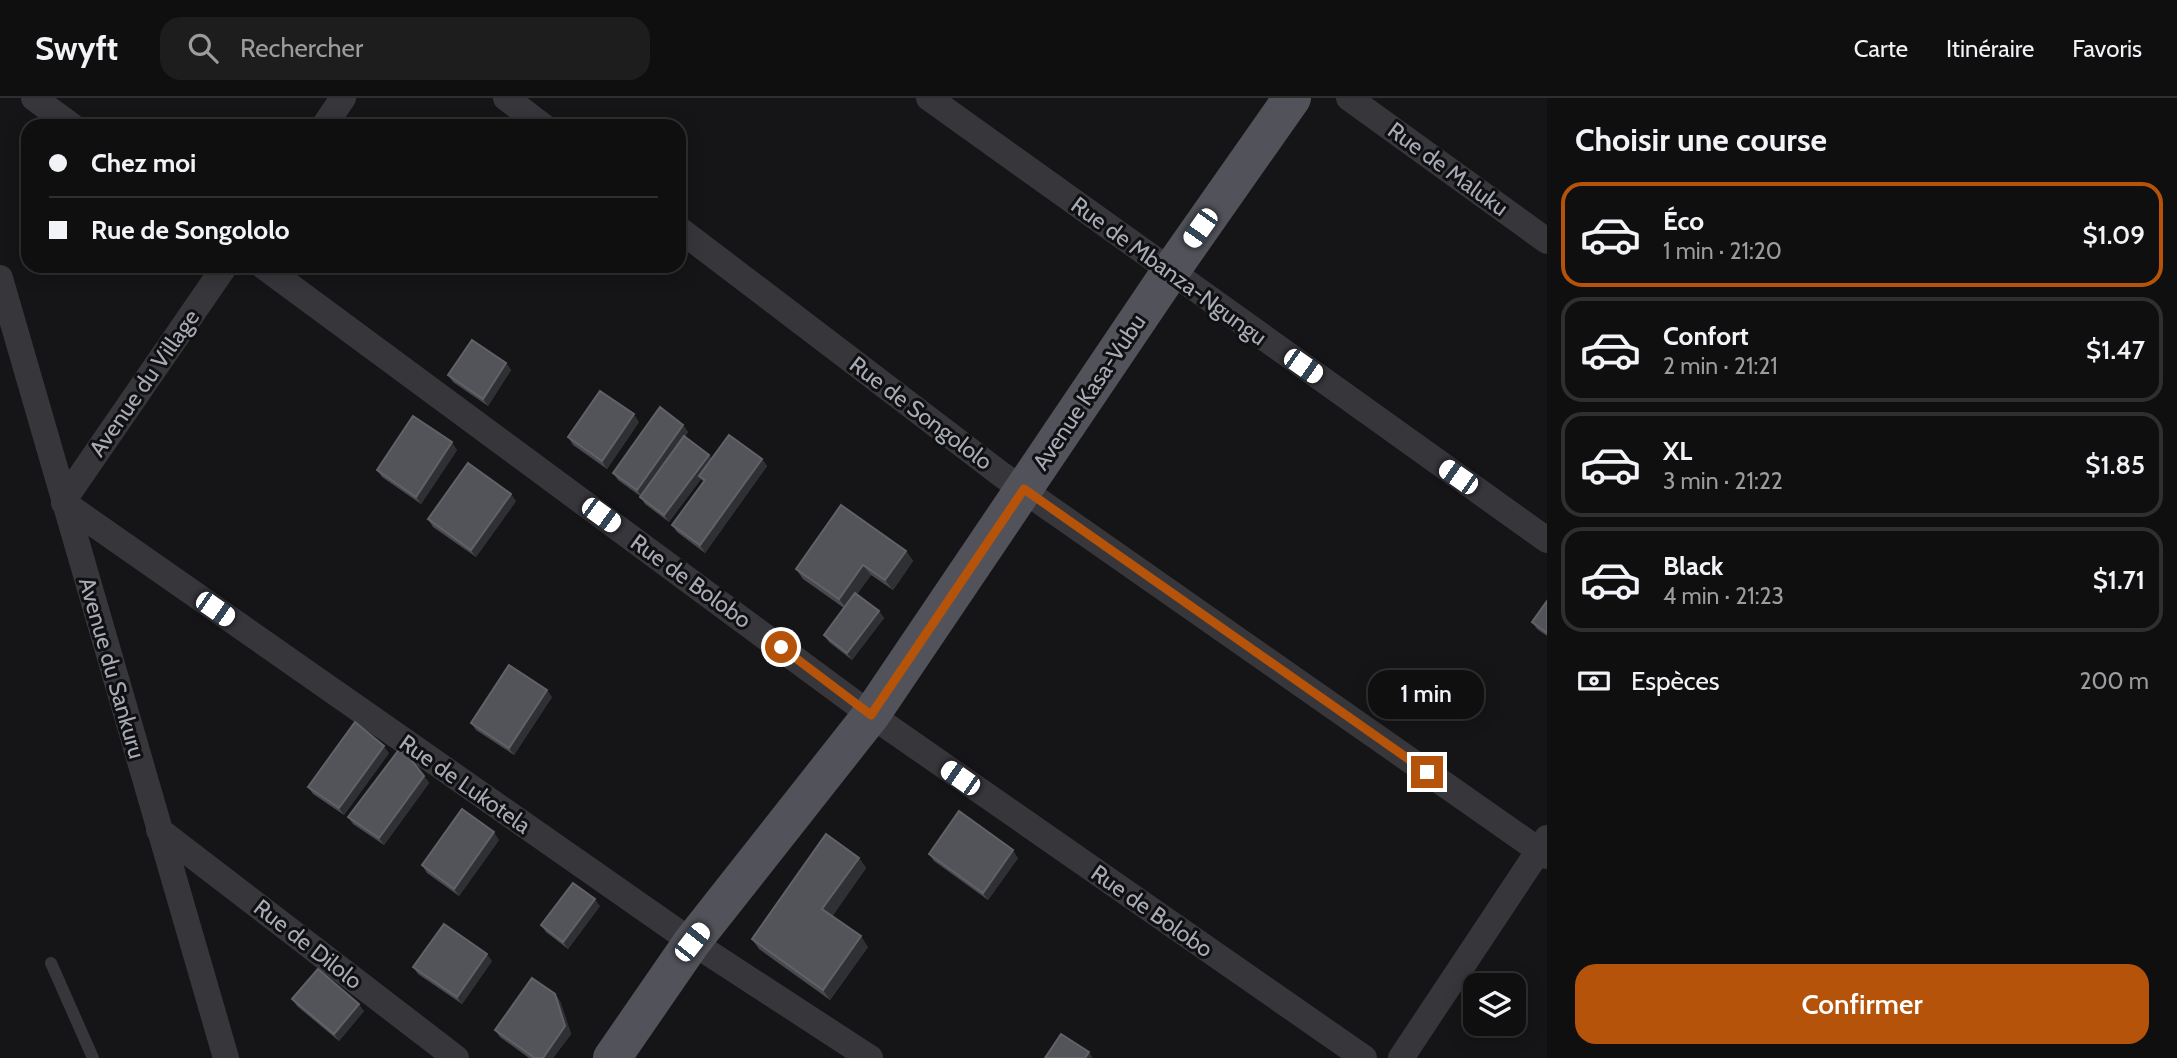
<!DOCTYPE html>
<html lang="fr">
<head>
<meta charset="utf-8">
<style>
	:root { --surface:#100f10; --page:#1e1d1e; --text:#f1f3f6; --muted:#9c9c9f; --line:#302f30; --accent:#b45309 }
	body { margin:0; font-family:Cabin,sans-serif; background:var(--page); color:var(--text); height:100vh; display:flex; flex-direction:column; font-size:26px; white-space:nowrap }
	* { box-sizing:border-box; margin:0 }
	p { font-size:23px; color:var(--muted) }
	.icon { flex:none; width:38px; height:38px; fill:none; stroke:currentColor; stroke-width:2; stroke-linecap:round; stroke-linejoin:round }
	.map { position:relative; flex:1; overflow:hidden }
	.panel { display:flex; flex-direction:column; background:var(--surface); width:630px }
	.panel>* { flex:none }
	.guide { position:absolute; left:21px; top:21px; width:665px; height:154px; border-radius:21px; box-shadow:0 4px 18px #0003,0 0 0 2px var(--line); display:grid; align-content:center; height:154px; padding:0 28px; background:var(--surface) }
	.controls { position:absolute; left:1463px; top:875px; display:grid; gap:14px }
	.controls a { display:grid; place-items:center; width:63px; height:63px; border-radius:14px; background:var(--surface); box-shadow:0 4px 18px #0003,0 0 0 2px var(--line); font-size:35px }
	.end { position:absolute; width:32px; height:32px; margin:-16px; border:9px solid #b45309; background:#fff; box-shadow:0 0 0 4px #fff }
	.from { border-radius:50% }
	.bubble { position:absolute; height:49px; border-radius:21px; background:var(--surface); box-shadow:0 4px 18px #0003,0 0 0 2px var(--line); font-size:23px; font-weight:600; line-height:49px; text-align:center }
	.car { position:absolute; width:21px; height:42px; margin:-21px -10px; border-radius:9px; box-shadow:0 0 5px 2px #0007; background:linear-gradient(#fff 24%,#345 0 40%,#fff 0 76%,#345 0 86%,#fff 0) }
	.guide b { display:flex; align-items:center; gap:24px; height:66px; font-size:26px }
	.guide b+b { border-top:2px solid var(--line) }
	.guide i { width:18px; height:18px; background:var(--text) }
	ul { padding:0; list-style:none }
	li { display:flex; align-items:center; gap:21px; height:105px; margin:0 14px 10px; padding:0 14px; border:4px solid var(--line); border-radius:21px }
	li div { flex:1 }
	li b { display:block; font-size:26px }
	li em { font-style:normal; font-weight:600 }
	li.current { border-color:var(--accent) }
	li>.icon { width:63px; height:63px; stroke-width:1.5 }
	h2 { padding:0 28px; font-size:32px; line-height:84px }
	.pay { display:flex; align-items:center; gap:18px; height:77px; padding:0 28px; font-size:26px }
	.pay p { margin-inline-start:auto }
	.primary-button { display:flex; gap:14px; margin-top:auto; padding:14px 28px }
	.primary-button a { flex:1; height:80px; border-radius:21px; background:var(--accent); color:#fff; font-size:28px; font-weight:600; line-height:80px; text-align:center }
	header { display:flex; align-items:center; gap:42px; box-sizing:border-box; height:98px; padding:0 35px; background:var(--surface); border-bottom:2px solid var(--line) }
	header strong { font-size:33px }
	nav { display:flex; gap:38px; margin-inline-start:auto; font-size:24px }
	.search { width:490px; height:63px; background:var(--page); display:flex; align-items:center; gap:18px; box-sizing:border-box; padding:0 24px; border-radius:21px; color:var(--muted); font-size:26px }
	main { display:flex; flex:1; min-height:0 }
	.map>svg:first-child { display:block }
</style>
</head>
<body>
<header>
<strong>Swyft</strong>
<div class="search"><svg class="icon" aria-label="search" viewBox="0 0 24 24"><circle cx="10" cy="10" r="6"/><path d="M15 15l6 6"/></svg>Rechercher</div>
<nav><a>Carte</a><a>Itinéraire</a><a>Favoris</a></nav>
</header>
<main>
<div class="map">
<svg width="1547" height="960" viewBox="0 0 1547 960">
	<rect width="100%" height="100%" fill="#151416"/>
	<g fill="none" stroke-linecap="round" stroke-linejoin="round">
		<path stroke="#36363b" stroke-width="12" d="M51,865l42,95"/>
		<path stroke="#36363b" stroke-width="26" d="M34,0l38,28
			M506,0l37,28
			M929,0l618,442
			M1349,0l198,143
			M324,28l19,-28
			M679,131l323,246 545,381
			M263,168l608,449 493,343
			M0,180l226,780
			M64,402l161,-234
			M64,405l628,439 178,116
			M159,732l297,228
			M1401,960l146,-220"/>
		<path stroke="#52535a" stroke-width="38" d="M612,960l80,-116 179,-227 299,-443 122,-174"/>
	</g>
	<path fill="#48494e" d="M506,265l5,7 -23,36 -35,-24 -5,-7z
		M639,324l-32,47 -34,-24 -5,-8z
		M683,327l5,7 -3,5 24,18 3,4h50l5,7 -62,87 -28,-21 -5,-7 32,-43 -3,-3 -32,43 -24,-18 -5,-8 -22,-16 -5,-7z
		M457,352l-36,54 -39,-27 -5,-7z
		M516,403l-40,56 -43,-30 -5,-8z
		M906,453l7,10 -20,29 -22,-15 -14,19 22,17 5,7 -32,42 -23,-18 -5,-7 20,-27 -41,-29 -7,-10z
		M1547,503v35l-10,-7 -5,-7z
		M552,599l-38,58 -38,-25 -5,-7z
		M389,655l-45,62 -31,-21 -5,-7z
		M424,678l5,7 -45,62 -31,-21 -5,-7z
		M499,742l-40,56 -32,-23 -5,-8z
		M929,756l89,4 -30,42 -54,-39z
		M859,760l7,10 -34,48 36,31 -38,53 -71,-51 -7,-10z
		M600,808l-32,43 -22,-17 -5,-7z
		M492,863l-30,43 -44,-30 -5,-7z
		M555,896l5,7 11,33 -18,24h-24l-29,-21 -5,-7z
		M292,901l72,12 -25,30 -42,-35z"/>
	<path fill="#2f3033" d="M506,265l5,7 -23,36 -5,-7z
		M634,316l5,8 -32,47 -5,-8z
		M683,327l5,7 -46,65 -5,-7z
		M452,344l5,8 -36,54 -5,-7z
		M709,357l5,7 -15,14 2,3 -32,43 -5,-7z
		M762,361l5,7 -62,87 -5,-8z
		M511,396l5,7 -40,56 -5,-7z
		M906,453l7,10 -20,29 -8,-10z
		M863,467l8,10 -24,34 -8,-10z
		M879,513l5,7 -32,42 -5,-7z
		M547,592l5,7 -38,58 -5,-7z
		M384,648l5,7 -45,62 -5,-7z
		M424,678l5,7 -45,62 -5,-7z
		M494,734l5,8 -40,56 -5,-7z
		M1013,752l5,8 -30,42 -5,-7z
		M859,760l7,10 -36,52 -8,-11z
		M595,801l5,7 -32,43 -5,-7z
		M861,838l7,11 -38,53 -7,-10z
		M487,856l5,7 -30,43 -5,-7z
		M555,896l5,7 11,33 -18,24h-10z
		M359,906l5,7 -25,30 -5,-7z
		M1089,954l4,6h-8z"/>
	<path fill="#525459" stroke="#606267" stroke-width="2" d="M472,242l34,23 -23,36 -35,-24z
		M600,293l34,23 -32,47 -34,-24z
		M660,309l23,18 -46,65 -24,-17z
		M413,318l39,26 -36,55 -39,-27z
		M729,337l33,24 -62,86 -28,-20 33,-45 -6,-4z
		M684,338l25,19 -45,60 -24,-18z
		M468,365l43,31 -40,56 -43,-31z
		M841,407l65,46 -21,29 -22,-15 -24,34 -43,-30z
		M855,495l24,18 -32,42 -23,-18z
		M1547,503v32l-15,-11z
		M509,567l38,25 -38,58 -38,-25z
		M355,624l29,24 -45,62 -31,-21z
		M401,649l23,29 -45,62 -31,-21z
		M462,711l32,23 -40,57 -32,-24z
		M959,713l54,39 -30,43 -54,-39z
		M826,736l33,24 -37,51 39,27 -38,54 -71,-51z
		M573,785l22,16 -32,43 -22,-17z
		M444,826l43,30 -30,43 -44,-30z
		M318,871l41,35 -25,30 -42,-35z
		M532,880l23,16 10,32 -22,32h-8l-40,-28z
		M1061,936l28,18 -4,6h-40z"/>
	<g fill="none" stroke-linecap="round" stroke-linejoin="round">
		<path stroke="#b45309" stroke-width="9" d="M781,549l90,68 153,-226 403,283"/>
	</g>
	<g text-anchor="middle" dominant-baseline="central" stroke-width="6" stroke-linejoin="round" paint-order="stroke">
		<g font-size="23" fill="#a7abb5" stroke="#100f11">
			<text transform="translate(1448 71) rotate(36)">Rue de Maluku</text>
			<text transform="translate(1169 173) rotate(36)">Rue de Mbanza-Ngungu</text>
			<text transform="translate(144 285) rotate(-55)">Avenue du Village</text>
			<text transform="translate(1089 294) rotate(-56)">Avenue Kasa-Vubu</text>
			<text transform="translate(921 315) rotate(37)">Rue de Songololo</text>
			<text transform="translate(691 483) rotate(36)">Rue de Bolobo</text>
			<text transform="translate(112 570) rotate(74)">Avenue du Sankuru</text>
			<text transform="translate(465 686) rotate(35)">Rue de Lukotela</text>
			<text transform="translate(1152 813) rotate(35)">Rue de Bolobo</text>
			<text transform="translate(308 846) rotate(38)">Rue de Dilolo</text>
		</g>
	</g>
</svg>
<div class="controls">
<a><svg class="icon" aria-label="layers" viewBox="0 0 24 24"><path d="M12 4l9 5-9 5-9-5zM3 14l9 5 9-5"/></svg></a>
</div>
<i class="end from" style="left:781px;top:549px"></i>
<i class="end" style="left:1427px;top:674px"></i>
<div class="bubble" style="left:1368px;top:572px;width:116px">1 min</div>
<i class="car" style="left:1200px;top:130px;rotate:215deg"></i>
<i class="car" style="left:1303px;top:268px;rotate:125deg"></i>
<i class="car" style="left:1458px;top:379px;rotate:305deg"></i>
<i class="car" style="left:601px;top:417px;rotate:126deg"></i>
<i class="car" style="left:215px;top:511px;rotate:125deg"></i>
<i class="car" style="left:960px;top:680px;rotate:305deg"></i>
<i class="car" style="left:692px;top:844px;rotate:38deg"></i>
<div class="guide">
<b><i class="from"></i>Chez moi</b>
<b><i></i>Rue de Songololo</b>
</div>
</div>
<section class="panel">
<h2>Choisir une course</h2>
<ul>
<li class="current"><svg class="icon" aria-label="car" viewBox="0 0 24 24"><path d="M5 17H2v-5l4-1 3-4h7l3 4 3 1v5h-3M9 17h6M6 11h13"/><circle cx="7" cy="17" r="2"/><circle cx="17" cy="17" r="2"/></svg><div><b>Éco</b><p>1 min · 21:20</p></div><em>$1.09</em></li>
<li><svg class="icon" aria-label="car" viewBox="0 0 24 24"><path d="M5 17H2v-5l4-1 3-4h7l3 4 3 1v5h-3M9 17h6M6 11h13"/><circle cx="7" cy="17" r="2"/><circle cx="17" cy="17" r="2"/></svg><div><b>Confort</b><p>2 min · 21:21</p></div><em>$1.47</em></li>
<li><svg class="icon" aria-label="car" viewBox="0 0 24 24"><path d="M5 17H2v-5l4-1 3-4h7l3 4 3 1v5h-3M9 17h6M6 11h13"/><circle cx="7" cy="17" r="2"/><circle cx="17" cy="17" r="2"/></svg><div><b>XL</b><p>3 min · 21:22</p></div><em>$1.85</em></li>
<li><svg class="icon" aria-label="car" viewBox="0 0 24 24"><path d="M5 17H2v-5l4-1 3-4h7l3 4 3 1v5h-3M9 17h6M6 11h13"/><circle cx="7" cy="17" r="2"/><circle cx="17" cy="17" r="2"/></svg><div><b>Black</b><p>4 min · 21:23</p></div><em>$1.71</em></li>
</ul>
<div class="pay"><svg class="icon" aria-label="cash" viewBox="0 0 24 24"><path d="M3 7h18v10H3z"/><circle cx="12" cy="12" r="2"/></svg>Espèces<p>200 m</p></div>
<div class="primary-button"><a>Confirmer</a></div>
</section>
</main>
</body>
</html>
